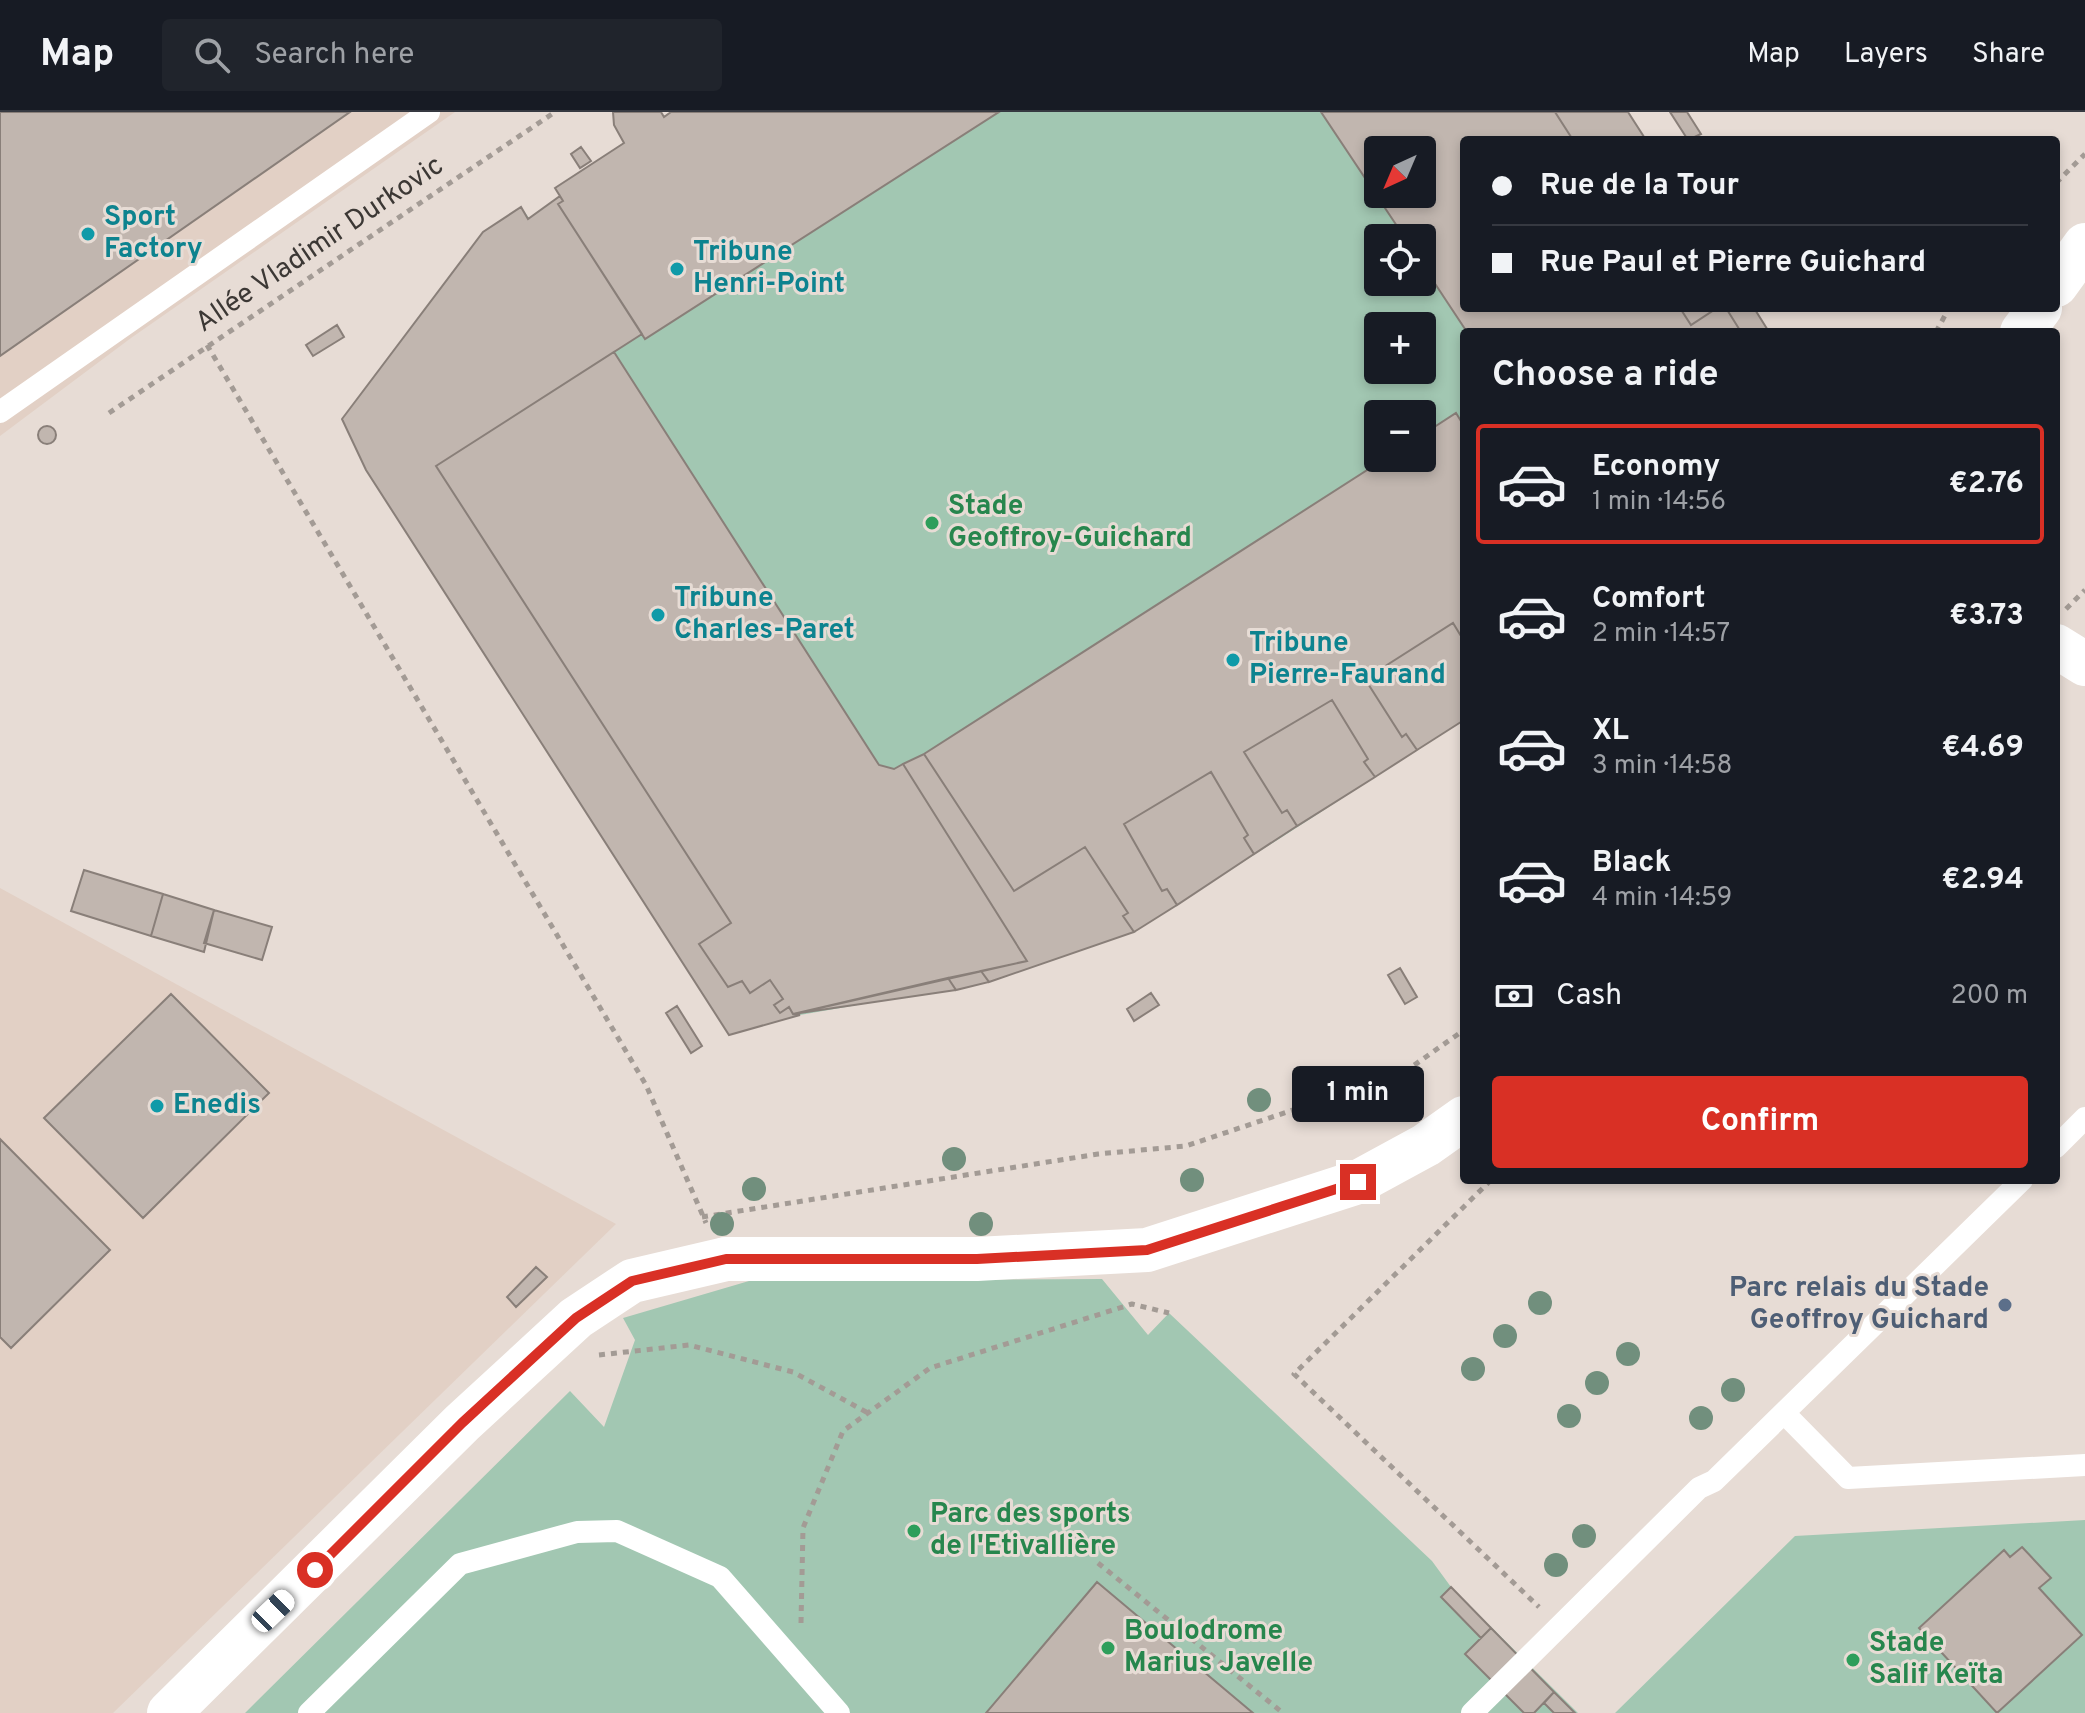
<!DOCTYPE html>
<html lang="en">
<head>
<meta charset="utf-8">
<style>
	:root { --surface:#171b24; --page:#20242c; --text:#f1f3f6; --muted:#9ea1a6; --line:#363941; --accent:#d93025 }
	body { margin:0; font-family:Overpass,sans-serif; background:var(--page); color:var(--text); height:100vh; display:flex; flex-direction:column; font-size:30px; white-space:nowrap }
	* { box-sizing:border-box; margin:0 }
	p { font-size:26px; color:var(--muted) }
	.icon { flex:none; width:44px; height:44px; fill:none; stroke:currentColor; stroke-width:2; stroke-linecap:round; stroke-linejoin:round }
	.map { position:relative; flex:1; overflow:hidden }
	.drawer { position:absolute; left:1460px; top:216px; width:600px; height:856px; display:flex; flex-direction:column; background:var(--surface); border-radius:8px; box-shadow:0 4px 12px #0003 }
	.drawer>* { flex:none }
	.top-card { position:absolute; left:1460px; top:24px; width:600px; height:176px; border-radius:8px; box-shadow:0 4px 12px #0003; display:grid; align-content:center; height:176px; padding:0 32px; background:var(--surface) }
	.needle { width:52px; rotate:224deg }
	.controls { position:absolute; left:1364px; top:24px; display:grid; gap:16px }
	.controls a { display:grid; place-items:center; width:72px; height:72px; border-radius:8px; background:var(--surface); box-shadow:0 4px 12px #0003; font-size:40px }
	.end { position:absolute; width:36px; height:36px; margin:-18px; border:10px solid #d93025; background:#fff; box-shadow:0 0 0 4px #fff }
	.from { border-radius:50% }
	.bubble { position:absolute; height:56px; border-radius:8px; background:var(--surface); box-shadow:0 4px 12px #0003; font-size:26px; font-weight:700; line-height:56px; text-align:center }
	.car { position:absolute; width:24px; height:48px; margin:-24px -12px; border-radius:10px; box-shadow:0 0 6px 2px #0007; background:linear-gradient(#fff 24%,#345 0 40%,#fff 0 76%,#345 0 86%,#fff 0) }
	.top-card b { display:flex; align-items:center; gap:28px; height:76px; font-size:30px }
	.top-card b+b { border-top:2px solid var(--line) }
	.top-card i { width:20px; height:20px; background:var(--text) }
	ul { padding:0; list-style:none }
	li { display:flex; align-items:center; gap:24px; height:120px; margin:0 16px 12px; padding:0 16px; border:4px solid transparent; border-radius:8px }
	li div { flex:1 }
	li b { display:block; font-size:30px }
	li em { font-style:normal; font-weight:700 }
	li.on { border-color:var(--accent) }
	li>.icon { width:72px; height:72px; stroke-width:1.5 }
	h2 { padding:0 32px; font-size:36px; line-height:96px }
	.pay { display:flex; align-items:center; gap:20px; height:88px; padding:0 32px; font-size:30px }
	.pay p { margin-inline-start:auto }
	.cta { display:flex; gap:16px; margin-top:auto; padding:16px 32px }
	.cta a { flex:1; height:92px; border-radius:8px; background:var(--accent); color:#fff; font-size:32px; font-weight:700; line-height:92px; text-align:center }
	header { display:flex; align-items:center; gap:48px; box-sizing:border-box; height:112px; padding:0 40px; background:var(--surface); border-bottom:2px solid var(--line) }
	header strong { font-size:38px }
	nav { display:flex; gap:44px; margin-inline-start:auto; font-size:28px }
	.search { width:560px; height:72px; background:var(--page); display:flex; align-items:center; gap:20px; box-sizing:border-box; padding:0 28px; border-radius:8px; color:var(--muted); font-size:30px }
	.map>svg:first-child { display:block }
</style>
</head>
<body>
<header>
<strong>Map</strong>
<div class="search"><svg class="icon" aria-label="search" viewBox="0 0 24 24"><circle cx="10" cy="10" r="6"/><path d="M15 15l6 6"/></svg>Search here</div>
<nav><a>Map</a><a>Layers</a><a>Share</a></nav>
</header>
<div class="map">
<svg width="2085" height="1601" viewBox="0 0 2085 1601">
	<rect width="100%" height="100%" fill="#e7dcd5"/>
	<path fill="#e2d0c5" d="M0,0h455l-324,226 -131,98z
		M0,776l616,336 -503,489h-113z"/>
	<path fill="#a2c7b2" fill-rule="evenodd" d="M613,0h48l3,4 7,-4h957l-164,28v168h290l15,24h-305v388l-330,212 -145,50 -189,33 -71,20 -363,-565 -24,-51 141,-187 38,-25 8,11 31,-22 -5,-8 69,-45 -10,-18zM1378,38h44v44h-44zM1378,126h44v44h-44zM1378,214h44v44h-44zM1378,302h44v44h-44z
		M1102,1167l46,56 21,-22 263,248 19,26 127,126h-1333l325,-322 34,36 31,-87 -12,-22 126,-37z
		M2085,1408v193h-470l180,-177z"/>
	<path fill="#c1b6af" stroke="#897f79" stroke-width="2" fill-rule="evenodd" d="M0,0h350l-350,244z
		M613,0h48l3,5 7,-5h328l-354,227 -87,-135 5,-3 -8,-13 69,-45 -10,-18z
		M1321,0h234l18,28h-109v168h216l11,17 26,-17h9l15,24h-274l-45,-68v-26h-17zM1378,38h44v44h-44z
		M1555,0h73l18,28h-73z
		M1670,0h17l14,22 -13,6z
		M581,35l10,14 -11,7 -9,-14z
		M560,84l3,5 -5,3 84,130 -206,132 295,457 -32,21 29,43 14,-6 8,12 20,-13 13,19 -9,6 6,8 9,-6 4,7 7,1 -71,20 -363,-565 -24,-51 141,-187 38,-25 7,12z
		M1680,196h37l-26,17z
		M1726,196h28l15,24h-28z
		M337,213l7,12 -31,19 -7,-11z
		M614,240l265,413 15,4 9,-5 124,197 -234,53 -4,-7 -9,6 -6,-8 9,-6 -13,-19 -20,13 -8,-12 -14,6 -29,-43 32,-21 -295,-457z
		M1456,301l8,13v215l-11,-18 -88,56 37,58 4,-3 11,16 -42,27 -11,-15 4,-3 -36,-59 -88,52 38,61 5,-3 10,16 -43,28 -10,-16 4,-3 -37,-63 -87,52 38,67 5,-2 10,16 -43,27 -11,-16 5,-3 -43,-66 -71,44 -90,-137 462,-296h36v-23z
		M38 323a9 9 0 1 1 18 0a9 9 0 1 1-18 0Z
		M1453,511l11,18v79l-47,30 -11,-16 -4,3 -37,-58z
		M1332,588l36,59 -4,3 11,15 -78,49 -10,-16 -5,3 -38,-61z
		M924,642l90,137 71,-44 43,66 -5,3 11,16 -145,50 -8,-11 46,-10 -124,-197z
		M1211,660l37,63 -4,3 10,16 -77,51 -10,-16 -5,2 -38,-67z
		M84,758l79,24 -12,42 -80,-25z
		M163,782l51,16 -10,42 -53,-16z
		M214,798l58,17 -10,33 -58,-17z
		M1400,856l17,29 -12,7 -17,-29z
		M981,859l8,11 -33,8 -8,-12z
		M948,866l8,12 -163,24z
		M1151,881l8,12 -25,16 -7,-12z
		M171,882l98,99 -126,125 -99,-100z
		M677,894l25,40 -11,7 -25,-40z
		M0,1027l110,111 -99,98 -11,-11z
		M536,1155l11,10 -31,30 -9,-10z
		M2022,1435l29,31 -12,10 43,47 -85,78 -78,-85 85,-78 6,7z
		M1097,1470l156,131h-267z
		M1451,1475l40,41 -10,10 -40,-41z
		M1491,1516l63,64 -20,21h-10l-59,-59z
		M1554,1580l21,21h-21l-10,-10z"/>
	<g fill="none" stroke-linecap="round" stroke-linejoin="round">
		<path stroke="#a39b95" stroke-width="5" stroke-dasharray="6 6" stroke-linecap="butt" d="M2056,71l29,-29
			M1936,220l13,-24
			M207,233l439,740 60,138
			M109,301l446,-301
			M2066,497l19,-19
			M1491,1068l-197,194 245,233
			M702,1105l396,-63 88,-8 217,-73 61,-43
			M599,1243l90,-10 104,27 75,41
			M1098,1451l185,150
			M801,1511l2,-95 40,-97 87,-63 202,-64 37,9"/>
		<path stroke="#fff" stroke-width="22" d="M0,300l429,-300
			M2056,1035l29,-29
			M1784,1301l64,65 237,-13
			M309,1601l151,-149 117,-32 40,-1 103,46 119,136
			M1472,1601l227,-225 15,-7 308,-301"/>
		<path stroke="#fff" stroke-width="44" d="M2056,173l29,-40
			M2022,220l18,-24
			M2056,534l29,18
			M726,1147h251l170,-9 211,-68 68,-37 38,-27"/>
		<path stroke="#fff" stroke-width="44" d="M169,1601l293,-290 114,-105 56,-37 94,-22"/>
	</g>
	<g fill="#718f7d">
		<circle cx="1259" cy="988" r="12"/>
		<circle cx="954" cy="1047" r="12"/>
		<circle cx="1192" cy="1068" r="12"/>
		<circle cx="754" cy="1077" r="12"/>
		<circle cx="722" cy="1112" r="12"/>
		<circle cx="981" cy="1112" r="12"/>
		<circle cx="1540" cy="1191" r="12"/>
		<circle cx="1505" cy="1224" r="12"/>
		<circle cx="1628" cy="1242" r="12"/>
		<circle cx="1473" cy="1257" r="12"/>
		<circle cx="1597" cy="1271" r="12"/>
		<circle cx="1733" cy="1278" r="12"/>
		<circle cx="1569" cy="1304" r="12"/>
		<circle cx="1701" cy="1306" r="12"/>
		<circle cx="1584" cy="1424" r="12"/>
		<circle cx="1556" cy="1453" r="12"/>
	</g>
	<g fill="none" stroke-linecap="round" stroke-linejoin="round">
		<path stroke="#d93025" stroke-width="10" d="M315,1458l147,-147 114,-105 56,-37 94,-22h251l170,-9 211,-68"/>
	</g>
	<g fill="#0f9aa8" stroke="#e7dcd5" stroke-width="3">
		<circle cx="88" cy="122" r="8"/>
		<circle cx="677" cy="157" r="8"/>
		<circle cx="658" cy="503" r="8"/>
		<circle cx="1233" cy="548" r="8"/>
		<circle cx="157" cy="994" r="8"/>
	</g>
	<g fill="#2e9e5b" stroke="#e7dcd5" stroke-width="3">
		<circle cx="932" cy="411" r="8"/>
		<circle cx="914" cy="1419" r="8"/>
		<circle cx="1108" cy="1536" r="8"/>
		<circle cx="1853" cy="1548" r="8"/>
	</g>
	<circle fill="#5c6f8a" stroke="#e7dcd5" stroke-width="3" cx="2005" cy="1193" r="8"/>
	<g text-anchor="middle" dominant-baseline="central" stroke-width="6" stroke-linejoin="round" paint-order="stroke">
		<g font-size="28" font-weight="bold" fill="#0d838f" stroke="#e7dcd5" text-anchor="start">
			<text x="104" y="106">Sport<tspan x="104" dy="32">Factory</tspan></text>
			<text x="693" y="141">Tribune<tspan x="693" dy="32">Henri-Point</tspan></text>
			<text x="674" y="487">Tribune<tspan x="674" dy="32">Charles-Paret</tspan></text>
			<text x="1249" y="532">Tribune<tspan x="1249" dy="32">Pierre-Faurand</tspan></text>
			<text x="173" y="994">Enedis</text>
		</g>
		<g font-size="28" fill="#3c3835" stroke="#e7dcd5">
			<text transform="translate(320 133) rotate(-34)">Allée Vladimir Durkovic</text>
		</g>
		<g font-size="28" font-weight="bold" fill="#27864d" stroke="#e7dcd5" text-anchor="start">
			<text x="948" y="395">Stade<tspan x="948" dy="32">Geoffroy-Guichard</tspan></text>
			<text x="930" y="1403">Parc des sports<tspan x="930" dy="32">de l'Etivallière</tspan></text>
			<text x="1124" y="1520">Boulodrome<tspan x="1124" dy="32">Marius Javelle</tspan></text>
			<text x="1869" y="1532">Stade<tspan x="1869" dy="32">Salif Keïta</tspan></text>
		</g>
		<g font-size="28" font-weight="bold" fill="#4e5e75" stroke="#e7dcd5" text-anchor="end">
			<text x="1989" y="1177">Parc relais du Stade<tspan x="1989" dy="32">Geoffroy Guichard</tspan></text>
		</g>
	</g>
</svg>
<div class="controls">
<a><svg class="needle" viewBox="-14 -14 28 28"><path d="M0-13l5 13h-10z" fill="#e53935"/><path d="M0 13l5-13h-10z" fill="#9ea1a6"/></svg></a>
<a><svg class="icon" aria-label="locate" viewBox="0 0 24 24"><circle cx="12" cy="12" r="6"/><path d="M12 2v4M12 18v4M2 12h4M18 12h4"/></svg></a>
<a>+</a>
<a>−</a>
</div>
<i class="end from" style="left:315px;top:1458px"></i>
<i class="end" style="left:1358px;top:1070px"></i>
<div class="bubble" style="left:1292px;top:954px;width:132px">1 min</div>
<i class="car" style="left:273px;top:1499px;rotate:46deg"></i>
<div class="top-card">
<b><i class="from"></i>Rue de la Tour</b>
<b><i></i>Rue Paul et Pierre Guichard</b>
</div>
<section class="drawer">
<h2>Choose a ride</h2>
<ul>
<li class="on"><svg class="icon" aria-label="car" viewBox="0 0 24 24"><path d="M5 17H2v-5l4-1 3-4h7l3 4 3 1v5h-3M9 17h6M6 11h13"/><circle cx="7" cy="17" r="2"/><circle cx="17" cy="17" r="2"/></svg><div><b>Economy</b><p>1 min · 14:56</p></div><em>€2.76</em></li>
<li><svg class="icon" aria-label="car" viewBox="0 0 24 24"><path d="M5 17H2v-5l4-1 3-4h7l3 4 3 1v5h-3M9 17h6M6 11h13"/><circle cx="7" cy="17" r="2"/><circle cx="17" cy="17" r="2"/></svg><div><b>Comfort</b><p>2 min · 14:57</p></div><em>€3.73</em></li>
<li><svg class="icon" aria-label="car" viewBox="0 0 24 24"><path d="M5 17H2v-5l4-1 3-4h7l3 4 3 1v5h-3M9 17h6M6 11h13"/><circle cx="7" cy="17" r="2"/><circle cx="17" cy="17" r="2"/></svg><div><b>XL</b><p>3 min · 14:58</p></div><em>€4.69</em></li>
<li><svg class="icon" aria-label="car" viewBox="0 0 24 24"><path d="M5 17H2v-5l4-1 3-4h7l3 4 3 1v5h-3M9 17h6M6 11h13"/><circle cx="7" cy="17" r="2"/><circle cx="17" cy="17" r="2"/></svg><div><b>Black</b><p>4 min · 14:59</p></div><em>€2.94</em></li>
</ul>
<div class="pay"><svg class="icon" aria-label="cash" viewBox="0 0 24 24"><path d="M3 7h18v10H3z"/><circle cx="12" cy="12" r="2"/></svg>Cash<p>200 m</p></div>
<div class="cta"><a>Confirm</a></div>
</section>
</div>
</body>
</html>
